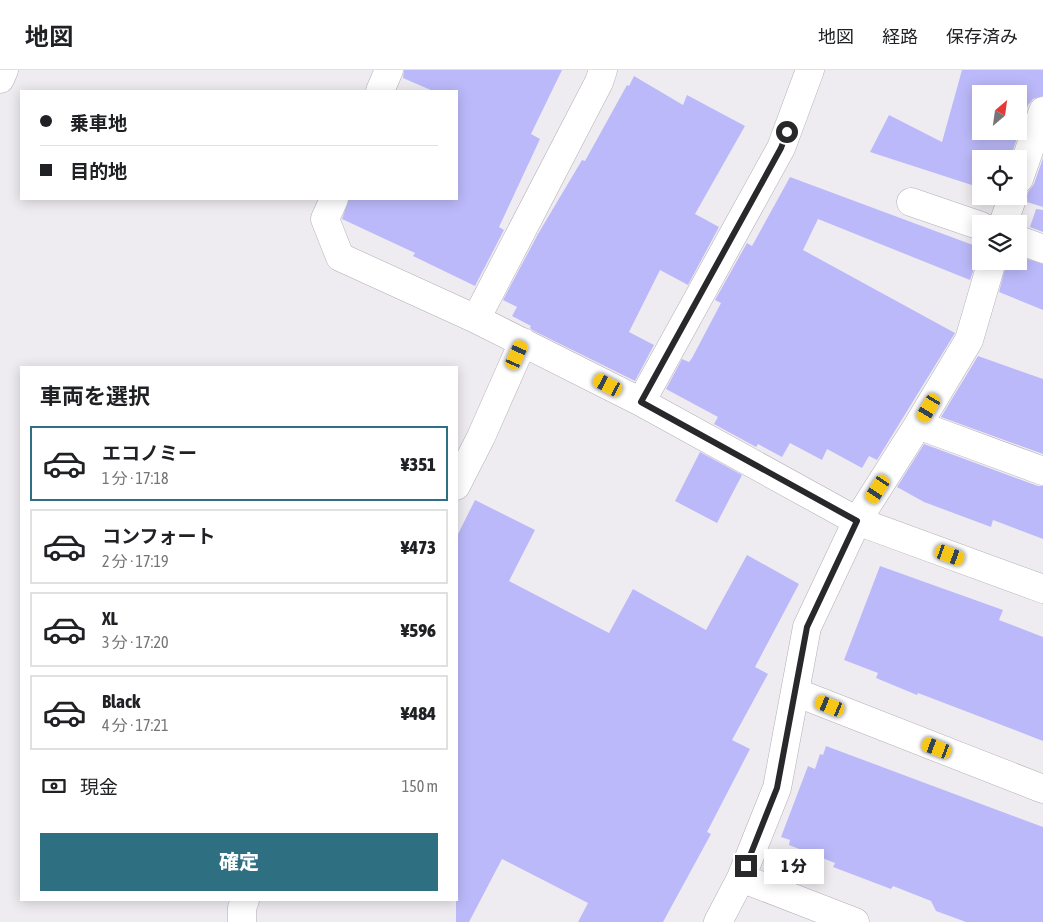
<!DOCTYPE html>
<html lang="ja">
<head>
<meta charset="utf-8">
<style>
	:root { --surface:#fff; --page:#f2f2f2; --text:#202124; --muted:#757577; --line:#e0e0e0; --accent:#2e7082 }
	body { margin:0; font-family:"Asap Condensed","Noto Sans JP",sans-serif; background:var(--page); color:var(--text); height:100vh; display:flex; flex-direction:column; font-size:19px; white-space:nowrap }
	* { box-sizing:border-box; margin:0 }
	p { font-size:16px; color:var(--muted) }
	.icon { flex:none; width:28px; height:28px; fill:none; stroke:currentColor; stroke-width:2; stroke-linecap:round; stroke-linejoin:round }
	.map { position:relative; flex:1; overflow:hidden }
	.sheet { position:absolute; left:20px; top:296px; width:438px; height:535px; display:flex; flex-direction:column; background:var(--surface); border-radius:0px; box-shadow:0 2px 12px #0003 }
	.sheet>* { flex:none }
	.guide { position:absolute; left:20px; top:20px; width:438px; height:110px; border-radius:0px; box-shadow:0 2px 12px #0003; display:grid; align-content:center; height:110px; padding:0 20px; background:var(--surface) }
	.needle { width:32px; rotate:29deg }
	.controls { position:absolute; left:972px; top:15px; display:grid; gap:10px }
	.controls a { display:grid; place-items:center; width:55px; height:55px; border-radius:0px; background:var(--surface); box-shadow:0 2px 12px #0003; font-size:25px }
	.end { position:absolute; width:22px; height:22px; margin:-11px; border:6px solid #282729; background:#fff; box-shadow:0 0 0 2px #fff }
	.from { border-radius:50% }
	.bubble { position:absolute; height:35px; border-radius:0px; background:var(--surface); box-shadow:0 2px 12px #0003; font-size:16px; font-weight:800; line-height:35px; text-align:center }
	.car { position:absolute; width:15px; height:30px; margin:-15px -8px; border-radius:6px; box-shadow:0 0 4px 1px #0007; background:linear-gradient(#f5c518 24%,#345 0 40%,#f5c518 0 76%,#345 0 86%,#f5c518 0) }
	.guide b { display:flex; align-items:center; gap:18px; height:48px; font-size:19px }
	.guide b+b { border-top:1px solid var(--line) }
	.guide i { width:12px; height:12px; background:var(--text) }
	ul { padding:0; list-style:none }
	li { display:flex; align-items:center; gap:15px; height:75px; margin:0 10px 8px; padding:0 10px; border:2px solid var(--line); border-radius:0px }
	li div { flex:1 }
	li b { display:block; font-size:19px }
	li em { font-style:normal; font-weight:800 }
	li.on { border-color:var(--accent) }
	li>.icon { width:45px; height:45px; stroke-width:1.5 }
	h2 { padding:0 20px; font-size:22px; line-height:60px }
	.pay { display:flex; align-items:center; gap:12px; height:55px; padding:0 20px; font-size:19px }
	.pay p { margin-inline-start:auto }
	.cta { display:flex; gap:10px; margin-top:auto; padding:10px 20px }
	.cta a { flex:1; height:58px; border-radius:0px; background:var(--accent); color:#fff; font-size:20px; font-weight:800; line-height:58px; text-align:center }
	header { display:flex; align-items:center; gap:30px; box-sizing:border-box; height:70px; padding:0 25px; background:var(--surface); border-bottom:1px solid var(--line) }
	header strong { font-size:24px }
	nav { display:flex; gap:28px; margin-inline-start:auto; font-size:18px }
	.map>svg:first-child { display:block }
</style>
</head>
<body>
<header>
<strong>地図</strong>
<nav><a>地図</a><a>経路</a><a>保存済み</a></nav>
</header>
<div class="map">
<svg width="1043" height="852" viewBox="0 0 1043 852">
	<rect width="100%" height="100%" fill="#efecf1"/>
	<path fill="#bcb9fa" fill-rule="evenodd" d="M404,0h158l-31,64 9,5 -41,88 5,3 -29,56 -62,-30 2,-3 -73,-34 7,-20h107v-108h-23l-30,-13z
		M962,0h81v26l-10,3 -5,6 -18,54h-29v29l-111,-36 19,-37 53,27zM981,24h38v37h-38z
		M634,6l49,29 4,-10 58,31 -50,88 24,13 -31,58 -28,-15 -31,62 25,13 -19,36 -103,-51 -2,-2 1,-2 -19,-10 5,-9 -14,-7 35,-66 44,-74 3,1 42,-76 2,1z
		M1043,88v49l-16,-5 1,-10 6,-8z
		M790,107l191,71 -11,32 -152,-61 -15,31 152,83 -78,127 -8,-4 -7,12 -35,-19 -5,11 -32,-17 -8,14 -24,-13 -2,3 -42,-23 4,-7 -52,-28 16,-30 7,3 3,-4 29,-55 -6,-3 32,-57 5,3z
		M1036,139l7,1v22l-13,-5z
		M1021,187l22,7v46l-44,-18 8,-31 12,1z
		M978,286l65,23v75l-102,-37z
		M924,374l114,42h5v53l-50,-19 -2,7 -67,-25 -27,-15z
		M700,382l42,23 -25,48 -42,-22z
		M475,430l60,30 -26,51 100,52 24,-44 73,41 41,-75 52,29 -44,83 13,7 -36,66 18,9 -43,83 4,2 -48,88h-85l10,-19 -86,-44 -33,63h-13v-384z
		M880,496l123,44 -4,10 44,17v104l-70,-27 -55,-21 -1,2 -41,-17 2,-5 -34,-13z
		M826,676l217,81v95h-77l-30,-11 -5,-10 -38,-15 -2,3 -58,-22 2,-4 -46,-18 1,-5 -9,-3 27,-71 7,3 5,-15 3,1z"/>
	<g fill="none" stroke-linecap="round" stroke-linejoin="round">
		<g stroke="#b2afb4" stroke-width="29">
			<path id="minor" d="M0,9l4,-9
				M380,21l9,-21
				M1019,109l24,-68
				M334,129l-9,20 15,38 136,62 165,83 216,119 186,68
				M911,132l70,24
				M1003,154l10,-28
				M1019,170l24,9
				M476,249l123,-237 4,-12
				M641,332l140,-254 29,-78
				M918,355l125,46
				M456,416l25,-49 42,-95
				M795,622l248,97
				M741,808l114,44
				M242,852v-14l3,-8
				M718,852l23,-44 36,-90 30,-161 50,-106 61,-96 51,-85 23,-79"/>
		</g>
		<use href="#minor" stroke="#fff" stroke-width="28"/>
	</g>
	<g fill="none" stroke-linecap="round" stroke-linejoin="round">
		<path stroke="#282729" stroke-width="6" d="M746,796l31,-78 30,-161 50,-106 -216,-119 140,-254 6,-16"/>
	</g>
</svg>
<div class="controls">
<a><svg class="needle" viewBox="-14 -14 28 28"><path d="M0-13l5 13h-10z" fill="#e53935"/><path d="M0 13l5-13h-10z" fill="#757577"/></svg></a>
<a><svg class="icon" aria-label="locate" viewBox="0 0 24 24"><circle cx="12" cy="12" r="6"/><path d="M12 2v4M12 18v4M2 12h4M18 12h4"/></svg></a>
<a><svg class="icon" aria-label="layers" viewBox="0 0 24 24"><path d="M12 4l9 5-9 5-9-5zM3 14l9 5 9-5"/></svg></a>
</div>
<i class="end from" style="left:787px;top:62px"></i>
<i class="end" style="left:746px;top:796px"></i>
<div class="bubble" style="left:764px;top:779px;width:60px">1 分</div>
<i class="car" style="left:517px;top:285px;rotate:24deg"></i>
<i class="car" style="left:608px;top:315px;rotate:297deg"></i>
<i class="car" style="left:929px;top:338px;rotate:211deg"></i>
<i class="car" style="left:878px;top:419px;rotate:213deg"></i>
<i class="car" style="left:950px;top:485px;rotate:110deg"></i>
<i class="car" style="left:830px;top:636px;rotate:292deg"></i>
<i class="car" style="left:937px;top:678px;rotate:291deg"></i>
<div class="guide">
<b><i class="from"></i>乗車地</b>
<b><i></i>目的地</b>
</div>
<section class="sheet">
<h2>車両を選択</h2>
<ul>
<li class="on"><svg class="icon" aria-label="car" viewBox="0 0 24 24"><path d="M5 17H2v-5l4-1 3-4h7l3 4 3 1v5h-3M9 17h6M6 11h13"/><circle cx="7" cy="17" r="2"/><circle cx="17" cy="17" r="2"/></svg><div><b>エコノミー</b><p>1 分 · 17:18</p></div><em>¥351</em></li>
<li><svg class="icon" aria-label="car" viewBox="0 0 24 24"><path d="M5 17H2v-5l4-1 3-4h7l3 4 3 1v5h-3M9 17h6M6 11h13"/><circle cx="7" cy="17" r="2"/><circle cx="17" cy="17" r="2"/></svg><div><b>コンフォート</b><p>2 分 · 17:19</p></div><em>¥473</em></li>
<li><svg class="icon" aria-label="car" viewBox="0 0 24 24"><path d="M5 17H2v-5l4-1 3-4h7l3 4 3 1v5h-3M9 17h6M6 11h13"/><circle cx="7" cy="17" r="2"/><circle cx="17" cy="17" r="2"/></svg><div><b>XL</b><p>3 分 · 17:20</p></div><em>¥596</em></li>
<li><svg class="icon" aria-label="car" viewBox="0 0 24 24"><path d="M5 17H2v-5l4-1 3-4h7l3 4 3 1v5h-3M9 17h6M6 11h13"/><circle cx="7" cy="17" r="2"/><circle cx="17" cy="17" r="2"/></svg><div><b>Black</b><p>4 分 · 17:21</p></div><em>¥484</em></li>
</ul>
<div class="pay"><svg class="icon" aria-label="cash" viewBox="0 0 24 24"><path d="M3 7h18v10H3z"/><circle cx="12" cy="12" r="2"/></svg>現金<p>150 m</p></div>
<div class="cta"><a>確定</a></div>
</section>
</div>
</body>
</html>
